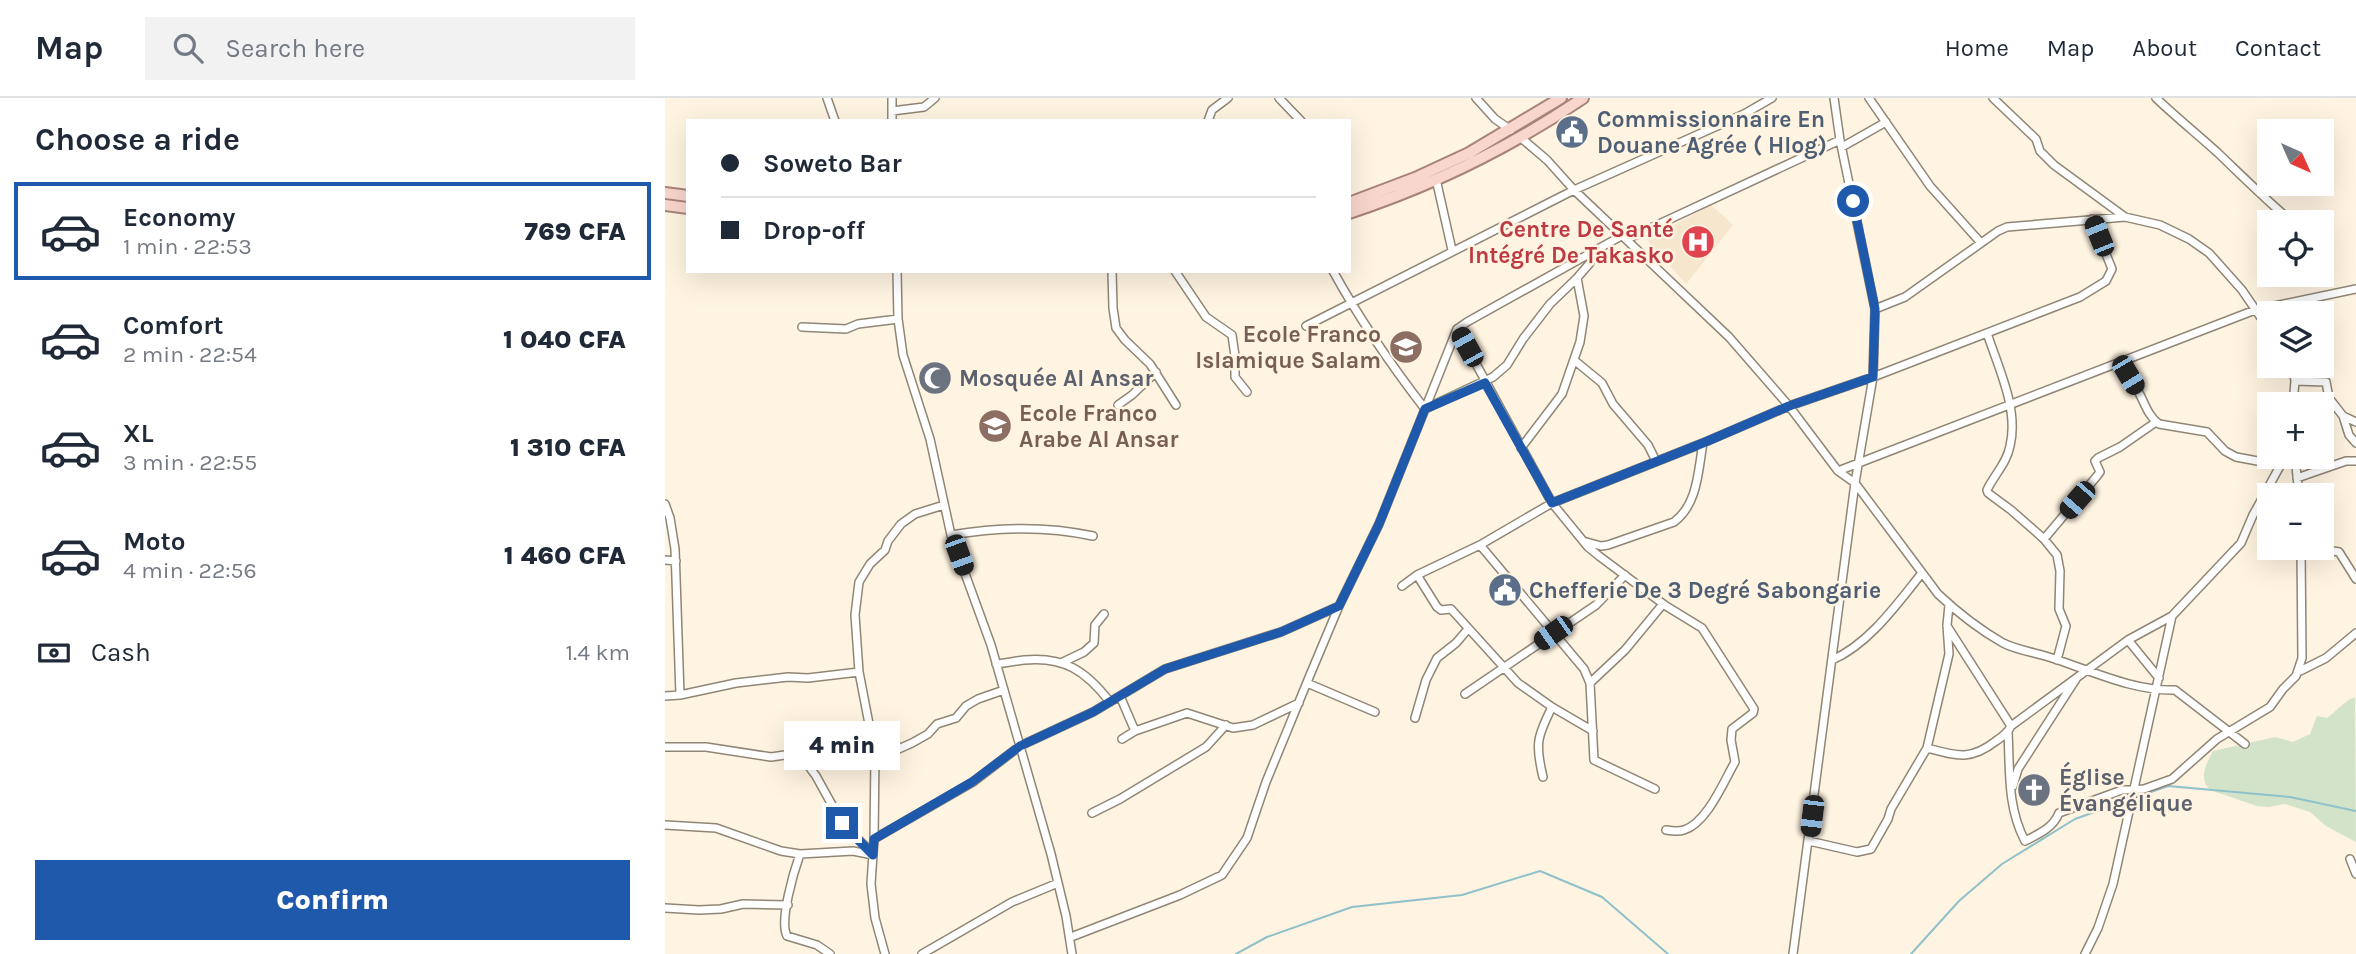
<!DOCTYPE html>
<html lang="en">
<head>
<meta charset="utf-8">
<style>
	:root { --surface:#fff; --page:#f2f2f3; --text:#1f2937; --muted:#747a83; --line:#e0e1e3; --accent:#1e59ab }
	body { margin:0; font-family:Karla,sans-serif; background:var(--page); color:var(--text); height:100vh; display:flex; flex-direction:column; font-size:26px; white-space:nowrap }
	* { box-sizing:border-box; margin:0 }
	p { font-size:23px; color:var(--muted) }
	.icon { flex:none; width:38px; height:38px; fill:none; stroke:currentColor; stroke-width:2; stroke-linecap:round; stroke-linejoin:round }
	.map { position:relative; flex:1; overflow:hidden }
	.panel { display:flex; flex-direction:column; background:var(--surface); width:665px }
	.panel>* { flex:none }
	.hud { position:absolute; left:21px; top:21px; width:665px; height:154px; border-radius:0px; box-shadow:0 7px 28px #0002; display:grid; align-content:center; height:154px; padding:0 35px; background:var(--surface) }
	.needle { width:46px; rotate:135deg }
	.controls { position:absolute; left:1592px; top:21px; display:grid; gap:14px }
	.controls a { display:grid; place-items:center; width:77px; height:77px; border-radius:0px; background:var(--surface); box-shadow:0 7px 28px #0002; font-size:35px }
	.end { position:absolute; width:32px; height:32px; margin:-16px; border:9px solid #1e59ab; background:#fff; box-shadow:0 0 0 4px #fff }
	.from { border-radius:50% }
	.bubble { position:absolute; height:49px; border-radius:0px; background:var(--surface); box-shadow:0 7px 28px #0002; font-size:23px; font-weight:800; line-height:49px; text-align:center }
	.car { position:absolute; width:21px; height:42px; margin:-21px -10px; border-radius:9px; box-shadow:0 0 5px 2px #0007; background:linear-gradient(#222 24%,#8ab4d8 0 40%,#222 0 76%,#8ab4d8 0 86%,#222 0) }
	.hud b { display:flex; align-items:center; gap:24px; height:66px; font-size:26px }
	.hud b+b { border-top:2px solid var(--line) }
	.hud i { width:18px; height:18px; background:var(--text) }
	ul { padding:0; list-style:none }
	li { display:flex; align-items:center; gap:21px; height:98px; margin:0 14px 10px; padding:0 21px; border:4px solid transparent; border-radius:0px }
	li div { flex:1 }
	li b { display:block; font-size:26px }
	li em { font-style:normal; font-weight:800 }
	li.on { border-color:var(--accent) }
	li>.icon { width:63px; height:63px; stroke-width:1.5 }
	h2 { padding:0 35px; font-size:32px; line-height:84px }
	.pay { display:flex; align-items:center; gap:18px; height:77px; padding:0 35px; font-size:26px }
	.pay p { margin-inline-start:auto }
	.cta { display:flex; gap:14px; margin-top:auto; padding:14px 35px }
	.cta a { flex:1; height:80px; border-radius:0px; background:var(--accent); color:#fff; font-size:28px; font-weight:800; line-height:80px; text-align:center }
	header { display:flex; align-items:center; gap:42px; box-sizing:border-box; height:98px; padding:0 35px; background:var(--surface); border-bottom:2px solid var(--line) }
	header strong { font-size:33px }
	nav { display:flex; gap:38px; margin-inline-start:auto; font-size:24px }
	.search { width:490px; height:63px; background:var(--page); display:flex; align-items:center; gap:18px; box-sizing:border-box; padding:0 24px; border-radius:0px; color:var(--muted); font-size:26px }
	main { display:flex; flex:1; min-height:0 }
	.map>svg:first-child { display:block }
</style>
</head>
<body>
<header>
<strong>Map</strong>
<div class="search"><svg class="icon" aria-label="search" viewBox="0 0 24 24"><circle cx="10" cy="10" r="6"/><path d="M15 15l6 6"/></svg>Search here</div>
<nav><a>Home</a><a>Map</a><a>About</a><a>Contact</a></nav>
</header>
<main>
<section class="panel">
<h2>Choose a ride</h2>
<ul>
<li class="on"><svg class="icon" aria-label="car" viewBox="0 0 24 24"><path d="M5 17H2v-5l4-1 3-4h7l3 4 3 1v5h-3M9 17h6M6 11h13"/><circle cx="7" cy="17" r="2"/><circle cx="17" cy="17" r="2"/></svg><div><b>Economy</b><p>1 min · 22:53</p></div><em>769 CFA</em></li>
<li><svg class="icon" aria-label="car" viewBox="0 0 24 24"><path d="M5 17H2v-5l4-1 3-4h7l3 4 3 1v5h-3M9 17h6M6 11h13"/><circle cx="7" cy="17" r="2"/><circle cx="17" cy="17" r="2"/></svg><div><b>Comfort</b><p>2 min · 22:54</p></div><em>1 040 CFA</em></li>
<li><svg class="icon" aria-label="car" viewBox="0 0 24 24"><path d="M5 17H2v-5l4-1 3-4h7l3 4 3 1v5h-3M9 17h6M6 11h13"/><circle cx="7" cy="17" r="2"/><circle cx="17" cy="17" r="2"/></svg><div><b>XL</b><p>3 min · 22:55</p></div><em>1 310 CFA</em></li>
<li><svg class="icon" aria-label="car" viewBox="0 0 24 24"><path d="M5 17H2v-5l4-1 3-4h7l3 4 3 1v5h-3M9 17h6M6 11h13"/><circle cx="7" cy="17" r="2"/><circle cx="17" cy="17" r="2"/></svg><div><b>Moto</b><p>4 min · 22:56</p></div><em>1 460 CFA</em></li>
</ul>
<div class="pay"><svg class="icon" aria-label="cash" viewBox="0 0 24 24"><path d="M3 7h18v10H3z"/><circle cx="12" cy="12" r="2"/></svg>Cash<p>1.4 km</p></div>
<div class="cta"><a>Confirm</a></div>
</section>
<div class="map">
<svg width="1691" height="856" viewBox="0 0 1691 856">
	<rect width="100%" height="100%" fill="#fff3e1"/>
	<path fill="#f5e6cd" d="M1046,107l22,20 -47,59 -39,-44z"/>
	<path fill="#d2e3c9" d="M1690,599l1,145 -30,-16 -16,-14 -25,-8 -17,3 -11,-1 -47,-16c-12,-13 -4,-25 3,-39l62,-14 18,5 17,-8 7,-18 10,2c8,-6 20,-19 28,-21z"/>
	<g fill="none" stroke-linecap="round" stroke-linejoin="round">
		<path stroke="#8fc1ca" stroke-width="2" d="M1469,700l34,-12 122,11 66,14
			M571,856l31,-17 85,-30 110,-12 78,-24 62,26 66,57
			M1246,856l48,-53 43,-37 73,-45 53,-19"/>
		<g stroke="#908675" stroke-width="10">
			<path id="minor" d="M162,0l8,23
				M614,0l22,23
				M811,0l19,21 16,11
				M1204,0l61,88 51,57
				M1328,0l43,41 4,12 14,14 71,52
				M1491,0c20,19 41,36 62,55 24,23 47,46 73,68
				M227,13l32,-4 11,-9
				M227,23v-23
				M543,23l4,-11 16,-12
				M855,39l27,23 27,30 155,147 60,69 49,65 17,12 83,111c18,17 44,37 65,49 16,8 36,10 52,16 39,13 79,32 120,31l70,54
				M1177,49l44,-25
				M771,81l16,71
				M962,141l213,-99
				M232,173l1,48 5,36 27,84 21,96 40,110 60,209 15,62 6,38
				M447,173l1,37 3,20 9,12 25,24 26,41
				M510,173l31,46 26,18 3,21v21l12,15
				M668,173c27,49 58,94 92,138l68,-32 14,-12 16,-26 27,-35 27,-26
				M1210,211l30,-12 93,-66 9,-4 118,-10 35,8 29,14 20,14 33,37 28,41
				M641,228l268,-136 170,-76 28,-16
				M137,229l44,2 12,-5 40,-5
				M792,231l95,174 36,44 11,9 67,50 36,22 52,81 -1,4 -21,16 -1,11 4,22c-11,19 -28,61 -51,68 -6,2 -12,1 -18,0
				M1322,235c11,34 32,76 23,113 -3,17 -16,29 -23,44l1,3 23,17 33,29 13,16 3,16 -1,38 7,17 -9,34
				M909,262l28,23 11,21 35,41 8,16
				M1456,264c5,10 12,20 17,29 7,12 9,24 21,33l48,8 18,19 11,6 27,5h19
				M1630,283l31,1 3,16 14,18 6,19 7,8
				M1628,306l2,-23 -2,-15
				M453,307l14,-10 24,-23
				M1678,318l13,6
				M856,350l41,-54 18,-52 4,-26 -7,-38 13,-15 2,-10
				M1630,359l4,38
				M1173,373l417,-161 101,-21
				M1632,380l49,-17h10
				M0,406l5,14 5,31 5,146
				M286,437c47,-8 96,-9 142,1
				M1379,441l53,-63 3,-4 -5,-11 3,-3 22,-11 36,-25
				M918,443l18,5 7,-1 66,-23c24,-18 24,-51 29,-79
				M815,447l104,124 6,14 4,77 61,29
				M1649,450l25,4 17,27
				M0,462l11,1
				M752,477l20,32 4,3 10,-1 67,74 34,24 41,24
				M737,488l15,-11 63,-30 72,-42 151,-60 86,-37 84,-29 207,-80 26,-16 6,-12 -20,-50
				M1282,528l64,100
				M1463,542l31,38
				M1167,562c37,-16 65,-56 90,-87
				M398,564l21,-10 10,-9 1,-18 9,-11
				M331,566c10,-1 19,-3 28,-4 40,-4 62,11 86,42
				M1635,573l26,-13 30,-25
				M642,585l68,29
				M925,585l35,-33 38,-46
				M800,596l131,-89 29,-30
				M0,598l15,-1 56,-12 52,-6 20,1 51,-6
				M455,598l15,35
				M750,620l11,-38 11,-22 19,-15 12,-14
				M1343,634c2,38 -1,75 17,109 14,-7 28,-13 34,-28l63,-23 22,-1 28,-10 45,-40 53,-32 13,-18 13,-13 6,-18 -1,-110
				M457,641l13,-8 52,-18 46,15 20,-3 46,-22
				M0,649h41l65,10 28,-4 76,2 19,-4 18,-8 16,-9 9,-10 19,-6 10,-12 12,-7 26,-9
				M1262,650c30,8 43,13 69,-7 6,-4 12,-8 15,-15l117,-86 44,-24 69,-73 12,-28 32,-58
				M134,655l17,23 26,47 30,30
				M878,679c-8,-33 -6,-40 9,-70
				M1348,688l5,-17 58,-90
				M427,715l28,-14 86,-52 20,-22
				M0,727l51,3 65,23 19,3 53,-3 20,4
				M209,741l1,-84 -16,-83 -4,-57 4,-33 11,-18 15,-14 3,-9 13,-17 14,-10 29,-9
				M1144,743l48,11 14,-3 17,-30 3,-10 36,-61 22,-94 -2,-29 2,-20
				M135,756c-6,17 -21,67 -13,82l30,9 13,9
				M1685,761l6,15
				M0,810l34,2 22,-1 22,-5 45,1
				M406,839l109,-42 42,-20 25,-37 19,-56 44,-107 29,-69 40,-82 78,-195 10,-7 156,-87
				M220,856l-10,-36 -4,-34 3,-45 99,-57 47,-36 73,-34 72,-43 116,-37 58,-26
				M257,856l90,-52 46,-19
				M1128,856l62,-471 18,-106 2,-68 -35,-169 -6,-42
				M1420,856l13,-26 15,-44 59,-268"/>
		</g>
		<g stroke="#a88377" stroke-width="14">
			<path id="primary" d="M0,95l23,3
				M684,105l66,-25 54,-25 92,-55
				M0,107l23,3
				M684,115c82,-27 162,-66 234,-115"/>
		</g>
		<use href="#minor" stroke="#fff" stroke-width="7"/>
		<use href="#primary" stroke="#f8d6cd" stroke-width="10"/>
	</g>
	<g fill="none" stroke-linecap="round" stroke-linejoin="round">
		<path stroke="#1e59ab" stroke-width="9" d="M177,725l31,32 1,-16 98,-57 48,-36 73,-34 72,-43 116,-37 58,-26 40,-82 46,-115 60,-26 67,120 151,-60 86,-37 84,-29 2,-68 -22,-108"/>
	</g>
	<defs>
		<g id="civic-disc" transform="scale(1.75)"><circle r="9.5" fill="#5c6f8a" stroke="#fff3e1"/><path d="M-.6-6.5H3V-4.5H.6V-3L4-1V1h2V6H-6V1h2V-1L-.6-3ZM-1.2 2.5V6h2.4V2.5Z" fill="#fff"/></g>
		<g id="hospital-disc" transform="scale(1.75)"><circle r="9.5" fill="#e0444e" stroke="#fff3e1"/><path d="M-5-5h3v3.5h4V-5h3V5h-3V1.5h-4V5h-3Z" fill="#fff"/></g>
		<g id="school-disc" transform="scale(1.75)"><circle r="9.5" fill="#8d6e63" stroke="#fff3e1"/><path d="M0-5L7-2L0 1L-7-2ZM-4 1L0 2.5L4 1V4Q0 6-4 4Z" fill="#fff"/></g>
		<g id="mosque-disc" transform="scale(1.75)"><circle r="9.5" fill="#6b7280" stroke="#fff3e1"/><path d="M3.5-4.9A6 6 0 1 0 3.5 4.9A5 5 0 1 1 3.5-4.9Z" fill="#fff"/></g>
		<g id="church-disc" transform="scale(1.75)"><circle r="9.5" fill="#6b7280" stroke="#fff3e1"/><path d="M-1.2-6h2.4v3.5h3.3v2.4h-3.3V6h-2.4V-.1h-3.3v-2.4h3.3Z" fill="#fff"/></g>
	</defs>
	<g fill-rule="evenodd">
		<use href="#civic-disc" x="907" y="34"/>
		<use href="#hospital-disc" x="1033" y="144"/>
		<use href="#school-disc" x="741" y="249"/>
		<use href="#mosque-disc" x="270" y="280"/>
		<use href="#school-disc" x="330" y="328"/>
		<use href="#civic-disc" x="840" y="492"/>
		<use href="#church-disc" x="1369" y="692"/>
	</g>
	<g text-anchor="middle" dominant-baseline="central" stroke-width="5" stroke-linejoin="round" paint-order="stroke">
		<g font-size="23" font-weight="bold" fill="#4e5e75" stroke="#fff3e1" text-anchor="start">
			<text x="932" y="21">Commissionnaire En<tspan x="932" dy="26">Douane Agrée ( Hlog)</tspan></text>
			<text x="864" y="492">Chefferie De 3 Degré Sabongarie</text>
		</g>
		<g font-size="23" font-weight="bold" fill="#be3a42" stroke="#fff3e1" text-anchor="end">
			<text x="1009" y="131">Centre De Santé<tspan x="1009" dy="26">Intégré De Takasko</tspan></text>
		</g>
		<g font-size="23" font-weight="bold" fill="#785e54" stroke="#fff3e1" text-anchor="end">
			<text x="716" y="236">Ecole Franco<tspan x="716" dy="26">Islamique Salam</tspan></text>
			<text x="354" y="315" text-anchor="start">Ecole Franco<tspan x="354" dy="26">Arabe Al Ansar</tspan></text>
		</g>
		<g font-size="23" font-weight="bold" fill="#5b616d" stroke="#fff3e1" text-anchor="start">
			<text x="294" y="280">Mosquée Al Ansar</text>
			<text x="1394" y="679">Église<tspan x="1394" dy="26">Évangélique</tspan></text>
		</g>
	</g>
</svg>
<div class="controls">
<a><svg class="needle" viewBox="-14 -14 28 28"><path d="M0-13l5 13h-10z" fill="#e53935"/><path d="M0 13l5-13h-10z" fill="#747a83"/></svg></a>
<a><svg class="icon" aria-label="locate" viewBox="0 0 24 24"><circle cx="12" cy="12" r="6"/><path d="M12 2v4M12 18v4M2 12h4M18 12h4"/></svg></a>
<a><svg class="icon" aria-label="layers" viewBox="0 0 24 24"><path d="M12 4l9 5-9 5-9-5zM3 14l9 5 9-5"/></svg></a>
<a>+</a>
<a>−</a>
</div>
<i class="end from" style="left:1188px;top:103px"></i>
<i class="end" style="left:177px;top:725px"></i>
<div class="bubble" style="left:119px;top:623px;width:116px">4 min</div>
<i class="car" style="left:1434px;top:138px;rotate:338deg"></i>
<i class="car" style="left:802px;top:249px;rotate:331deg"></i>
<i class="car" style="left:1463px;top:277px;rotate:149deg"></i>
<i class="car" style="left:1412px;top:402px;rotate:221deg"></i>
<i class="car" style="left:294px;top:457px;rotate:160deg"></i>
<i class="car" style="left:888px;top:535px;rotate:235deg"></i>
<i class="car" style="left:1147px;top:718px;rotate:187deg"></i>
<div class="hud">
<b><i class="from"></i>Soweto Bar</b>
<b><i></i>Drop-off</b>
</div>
</div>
</main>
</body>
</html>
